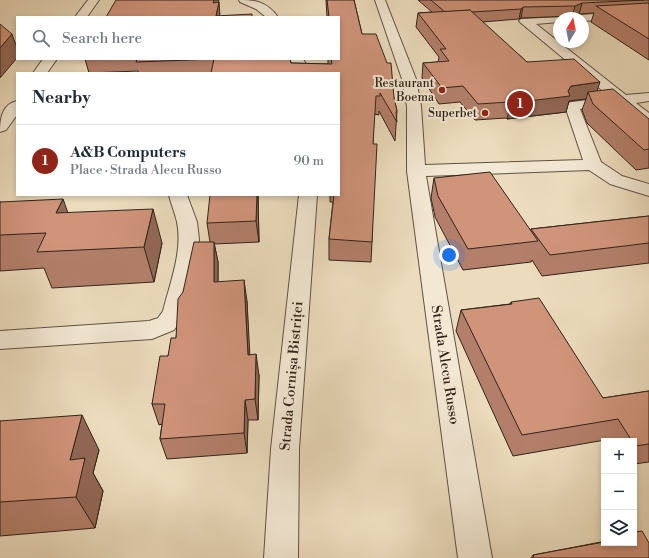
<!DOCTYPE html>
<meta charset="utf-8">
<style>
body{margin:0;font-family:"Libre Bodoni",serif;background:#f2f2f3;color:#1f2937}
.controls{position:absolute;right:12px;bottom:12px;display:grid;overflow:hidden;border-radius:0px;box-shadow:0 2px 6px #0003}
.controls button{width:36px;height:36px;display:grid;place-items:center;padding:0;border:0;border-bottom:1px solid #e0e1e3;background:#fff;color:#1f2937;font:20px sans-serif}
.compass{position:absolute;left:553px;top:12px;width:36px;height:36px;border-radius:50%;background:#fff;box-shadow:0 2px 6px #0003;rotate:10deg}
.you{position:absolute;left:449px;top:255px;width:14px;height:14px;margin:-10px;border:3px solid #fff;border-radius:50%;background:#1a73e8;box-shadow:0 0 0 6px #1a73e833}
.badge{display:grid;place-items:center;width:26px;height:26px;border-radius:50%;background:#8f2418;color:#fff;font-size:13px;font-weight:700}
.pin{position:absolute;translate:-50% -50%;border:2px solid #fff;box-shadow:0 1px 4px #0006}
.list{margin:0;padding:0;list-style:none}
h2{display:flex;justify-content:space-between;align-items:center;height:52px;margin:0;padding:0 16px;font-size:17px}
h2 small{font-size:13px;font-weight:400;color:#747a83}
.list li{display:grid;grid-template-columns:26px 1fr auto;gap:12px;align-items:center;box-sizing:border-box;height:72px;padding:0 16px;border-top:1px solid #e0e1e3}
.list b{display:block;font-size:15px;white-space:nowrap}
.list p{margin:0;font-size:13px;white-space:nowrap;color:#747a83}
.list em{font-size:13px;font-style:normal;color:#747a83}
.icon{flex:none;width:22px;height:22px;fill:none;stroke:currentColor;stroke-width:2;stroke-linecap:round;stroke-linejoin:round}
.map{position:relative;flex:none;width:649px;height:558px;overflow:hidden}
.search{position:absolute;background:#fff;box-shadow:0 2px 6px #0003;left:16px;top:16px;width:324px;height:44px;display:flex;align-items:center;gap:10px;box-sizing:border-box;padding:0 14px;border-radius:0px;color:#747a83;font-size:15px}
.panel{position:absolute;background:#fff;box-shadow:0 2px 6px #0003;left:16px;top:72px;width:324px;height:124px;border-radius:0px}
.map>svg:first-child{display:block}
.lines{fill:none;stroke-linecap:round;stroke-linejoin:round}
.minor-casing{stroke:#5e5243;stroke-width:2}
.minor{fill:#f3e8d4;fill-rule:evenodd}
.wall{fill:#b37f6a;stroke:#2f241a}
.shaded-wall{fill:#926856;stroke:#2f241a}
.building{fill:#d0947b;stroke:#2f241a}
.poi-dot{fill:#8f2418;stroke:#f3e8d4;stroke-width:1.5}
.labels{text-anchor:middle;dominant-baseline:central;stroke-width:4;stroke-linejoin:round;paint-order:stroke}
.far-poi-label{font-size:12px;fill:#2f241a;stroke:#f3e8d4;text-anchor:end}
.street-label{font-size:14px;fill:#2f241a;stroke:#f3e8d4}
</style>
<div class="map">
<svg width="649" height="558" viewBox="0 0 649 558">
<rect width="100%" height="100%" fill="#ecdcbd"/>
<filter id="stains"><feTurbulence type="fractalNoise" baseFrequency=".005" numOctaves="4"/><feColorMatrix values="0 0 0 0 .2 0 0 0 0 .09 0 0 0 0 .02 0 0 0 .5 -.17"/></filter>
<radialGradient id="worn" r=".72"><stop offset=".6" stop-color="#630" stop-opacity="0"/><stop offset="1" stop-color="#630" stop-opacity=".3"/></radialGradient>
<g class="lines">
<defs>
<g id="minor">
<polygon points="88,0 99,0 87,17 75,17"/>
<path d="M239 0C256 0 267 2 278 17H266L256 9 240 2Z"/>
<polygon points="375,0 385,0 416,79 421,106 425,165 583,160 565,106 567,103 572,102 610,97 521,23 519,21 521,19 563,17 564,18 559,18 559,22 536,24 626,95 649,93 649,101 636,103 649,113 649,126 643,124 619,104 580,109 601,162 622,176 649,184 649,196 610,184 589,170 426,176 492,558 458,558 407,171 407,106 402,79"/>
<polygon points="649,11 649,17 583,21 583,18 573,18 575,16 579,15"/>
<polygon points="43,59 57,59 47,73 33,73"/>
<polygon points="289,59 303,59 311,73 297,73"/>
<path d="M17 101V115L6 130 0 132C0 119 2 104 17 101Z"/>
<path d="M169 195H187L197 222 199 239 198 256 186 313 174 330 152 339 0 349V331L149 321 158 318 163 311C170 283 183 251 177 222 175 213 171 204 169 195Z"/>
<polygon points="299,195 317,195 299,449 298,558 264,558 271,449"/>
</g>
</defs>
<!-- minor casing -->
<use href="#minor" class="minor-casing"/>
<!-- minor -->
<use href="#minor" class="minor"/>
</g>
<!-- wall -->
<g class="wall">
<polygon points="326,0 354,0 362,34 394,98 397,111 395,141 379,111 379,115 374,114 373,144 372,242 371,262 329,260 329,239 333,202 330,202 330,195 339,195 339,73 138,73 138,71 89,73 85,59 290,59 291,63 328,64 328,59 339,59 339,17 327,17"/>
<polygon points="418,0 649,0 649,60 591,22 594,13 579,14 572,16 521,18 519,19 482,22 527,62 597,91 649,119 649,168 636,170 587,123 582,110 586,99 569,101 566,112 507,119 506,118 475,120 460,102 439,104 422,78 423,63 438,62 439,57 416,27 418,13 432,12"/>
<polygon points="434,178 531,230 531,229 649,216 649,263 542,276 532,260 531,262 463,270 435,217 431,198"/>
<polygon points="258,195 259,242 214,244 218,262 218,282 247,301 249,355 259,375 258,420 248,420 247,453 167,459 160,439 162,424 159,425 152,404 168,356 176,338 183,292 210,242 207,223"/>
<polygon points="0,202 68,213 162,243 154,282 52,288 44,268 0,271"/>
<polygon points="511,302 603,398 649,391 649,462 634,464 634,441 606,441 605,440 513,456 456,331 461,310 510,304"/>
<polygon points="0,421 99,450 93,473 103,491 95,528 0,536"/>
<polygon points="604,539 604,543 649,558 531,558 533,555 601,542"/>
</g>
<!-- shaded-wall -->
<g class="shaded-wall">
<polygon points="214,0 219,0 215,17 213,3"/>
<polygon points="219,2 220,17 216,16"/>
<polygon points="582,3 579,14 572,16 575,6"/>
<polygon points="523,7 521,18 519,19 521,9"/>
<polygon points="12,34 17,48 17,58 0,78 0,48"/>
<polygon points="600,82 595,97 588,92 586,99 569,101 566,112 507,119 511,103 568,91 571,86"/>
<polygon points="257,195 258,195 259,242 256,221"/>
<polygon points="63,199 75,233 56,213"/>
<polygon points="153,209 162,243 154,282 144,247"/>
<polygon points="214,242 218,262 218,303 214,282"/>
<polygon points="244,280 247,301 251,376 248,355"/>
<polygon points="256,354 259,375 258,420 255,399"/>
<polygon points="245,400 248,420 247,453 244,433"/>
<polygon points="82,415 99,450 93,473 103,491 95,528 76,497 70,460"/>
</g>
<!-- building -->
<g class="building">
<polygon points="116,0 214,0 213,3 219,2 216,16 252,14 252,17 106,17"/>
<polygon points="327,0 354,0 362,34 376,34 387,63 391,63 394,98 397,111 396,112 397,122 380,93 380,96 376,96 373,144 377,144 372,242 329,239 334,195 339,195 339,73 211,73 214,59 136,62 137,59 290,59 291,63 332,64 331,59 339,59 339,17 329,17"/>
<polygon points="431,0 644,0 582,3 575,6 523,7 521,9 472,12 470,10 445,12"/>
<polygon points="648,3 649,4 649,39 596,6"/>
<polygon points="470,10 527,62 574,59 600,82 571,86 568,91 570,96 511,103 510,102 478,104 463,86 442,88 423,63 449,61 440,49 446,49 418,13"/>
<polygon points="0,24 12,34 0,48"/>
<polygon points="613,89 649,119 649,149 644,150 593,104 588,92"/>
<polygon points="490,172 538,241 468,249 438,196 434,178"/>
<polygon points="210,195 257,195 256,221 207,223"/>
<polygon points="63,199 56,213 153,209 144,247 37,252 46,233 0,235 0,202"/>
<polygon points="649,216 649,243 550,255 531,229"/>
<polygon points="194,242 214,242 214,282 244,280 248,355 256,354 255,399 245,400 244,433 160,439 165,404 152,404 160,356 168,356 171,338 176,338 178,299 183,292"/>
<polygon points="539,298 603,398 649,391 649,444 635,446 634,445 634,441 632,441 618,419 522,435 461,310 512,304 511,302"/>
<polygon points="82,415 70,460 85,458 76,497 0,502 0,421"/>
<polygon points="642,531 649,543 649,558 534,558 533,555 604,542 604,543 634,543 634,532"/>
</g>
<!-- markers -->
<g class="poi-dot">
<circle cx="442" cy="90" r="4"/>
<circle cx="485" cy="113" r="4"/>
</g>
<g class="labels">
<!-- far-poi labels -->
<g class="far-poi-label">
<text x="434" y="83">Restaurant<tspan x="434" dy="14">Boema</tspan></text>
<text x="477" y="113">Superbet</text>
</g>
<!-- street labels -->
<g class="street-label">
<text transform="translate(445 365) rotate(81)">Strada Alecu Russo</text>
<text transform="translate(292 376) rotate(-85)">Strada Cornișa Bistriței</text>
</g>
</g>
<rect width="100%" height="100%" filter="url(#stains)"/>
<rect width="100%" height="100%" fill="url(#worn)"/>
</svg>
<div class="controls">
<button>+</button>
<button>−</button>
<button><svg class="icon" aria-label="layers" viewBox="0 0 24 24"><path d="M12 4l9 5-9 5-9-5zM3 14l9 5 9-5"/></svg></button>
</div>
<svg class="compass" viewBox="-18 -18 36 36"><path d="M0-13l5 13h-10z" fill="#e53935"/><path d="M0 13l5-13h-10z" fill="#747a83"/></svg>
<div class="you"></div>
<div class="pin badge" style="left:520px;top:104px">1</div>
<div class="search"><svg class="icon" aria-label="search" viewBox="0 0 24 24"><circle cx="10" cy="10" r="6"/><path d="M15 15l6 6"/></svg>Search here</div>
<section class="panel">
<h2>Nearby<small></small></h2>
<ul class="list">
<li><span class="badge">1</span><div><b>A&amp;B Computers</b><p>Place · Strada Alecu Russo</p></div><em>90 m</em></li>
</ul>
</section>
</div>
